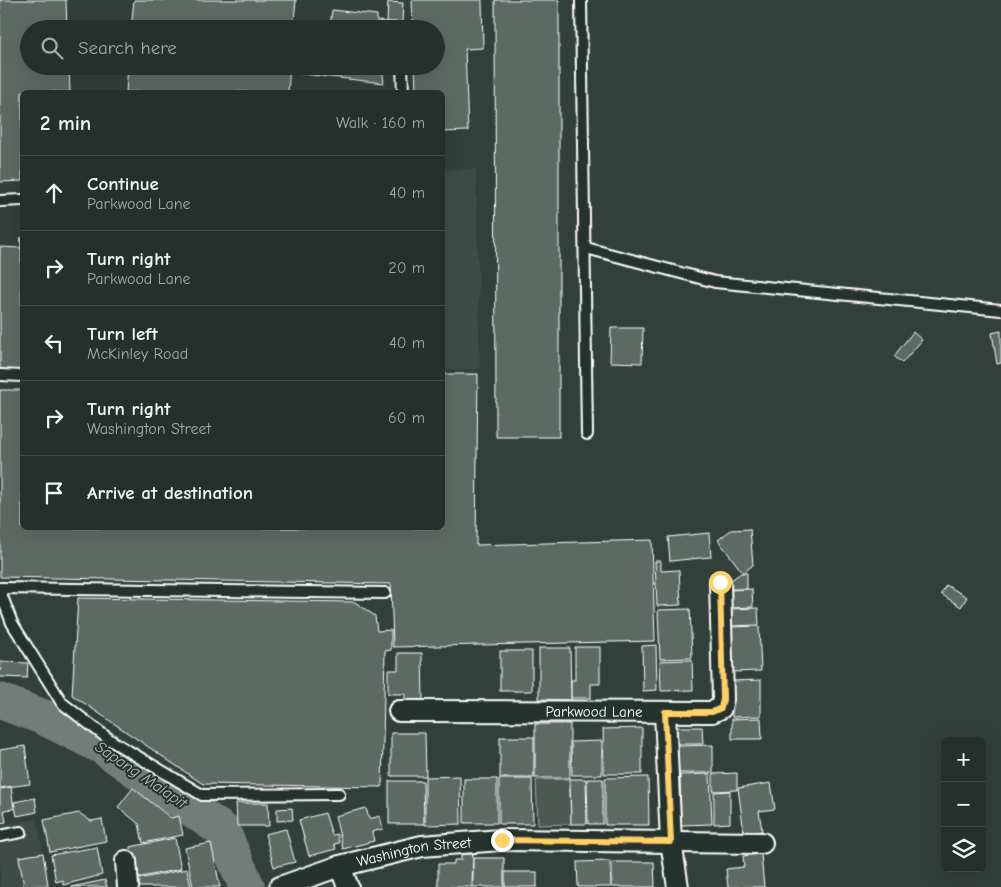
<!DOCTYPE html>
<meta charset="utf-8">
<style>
body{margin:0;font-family:"Comic Neue",sans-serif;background:#2e3734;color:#f1f3f6}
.controls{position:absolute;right:15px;bottom:15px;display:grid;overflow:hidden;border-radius:8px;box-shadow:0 5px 20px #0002}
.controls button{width:45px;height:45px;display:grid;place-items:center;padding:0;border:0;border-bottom:1px solid #424a48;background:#262f2c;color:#f1f3f6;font:25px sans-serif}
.stop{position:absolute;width:15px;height:15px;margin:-11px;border:4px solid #ffd166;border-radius:50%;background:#fff}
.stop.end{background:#ffd166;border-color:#fff;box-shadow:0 1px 5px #0008}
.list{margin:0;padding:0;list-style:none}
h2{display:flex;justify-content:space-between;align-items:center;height:65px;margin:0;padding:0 20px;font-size:21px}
h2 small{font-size:16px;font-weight:400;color:#a4a9a9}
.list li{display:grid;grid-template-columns:32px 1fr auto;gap:15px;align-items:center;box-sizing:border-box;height:75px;padding:0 20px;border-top:1px solid #424a48}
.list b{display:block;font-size:19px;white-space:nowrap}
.list p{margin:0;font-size:16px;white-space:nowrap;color:#a4a9a9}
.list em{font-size:16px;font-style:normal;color:#a4a9a9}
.icon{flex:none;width:28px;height:28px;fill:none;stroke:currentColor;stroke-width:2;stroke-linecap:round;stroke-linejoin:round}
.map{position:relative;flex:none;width:1001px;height:887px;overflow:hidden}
.search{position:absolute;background:#262f2c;box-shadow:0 5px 20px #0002;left:20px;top:20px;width:425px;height:55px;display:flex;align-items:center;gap:12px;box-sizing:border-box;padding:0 18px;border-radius:28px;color:#a4a9a9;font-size:19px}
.panel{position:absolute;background:#262f2c;box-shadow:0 5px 20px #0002;left:20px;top:90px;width:425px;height:440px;border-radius:8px}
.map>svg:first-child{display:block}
.built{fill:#404c47}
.green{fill:#4d5853;stroke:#a6aca9}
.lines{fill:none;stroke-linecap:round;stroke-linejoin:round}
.river{stroke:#737b78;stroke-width:36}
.building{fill:#5f6964;stroke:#fff}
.service-casing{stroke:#fff;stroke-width:14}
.minor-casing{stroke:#fff;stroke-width:24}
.service{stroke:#26332d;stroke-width:10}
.minor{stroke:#26332d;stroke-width:20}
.route{stroke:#ffd166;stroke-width:6}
.labels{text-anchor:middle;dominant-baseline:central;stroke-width:4;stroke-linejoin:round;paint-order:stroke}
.street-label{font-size:15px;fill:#fff;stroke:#26332d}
.water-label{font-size:16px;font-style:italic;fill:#b9bdbc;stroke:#26332d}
</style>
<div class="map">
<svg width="1001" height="887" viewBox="0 0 1001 887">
<rect width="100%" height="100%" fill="#333f3a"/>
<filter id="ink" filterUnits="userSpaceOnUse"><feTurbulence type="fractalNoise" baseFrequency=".02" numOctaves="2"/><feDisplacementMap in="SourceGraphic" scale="10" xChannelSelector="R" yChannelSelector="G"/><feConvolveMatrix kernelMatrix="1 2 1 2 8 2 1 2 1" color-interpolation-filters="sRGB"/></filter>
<g filter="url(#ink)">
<!-- built -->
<g class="built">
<polygon points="476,169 480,369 443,370 443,170"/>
<polygon points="37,819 49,885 0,887 0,825"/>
</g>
<!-- green -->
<polygon class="green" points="569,779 571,824 538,825 536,780"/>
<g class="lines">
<!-- river -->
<polyline class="river" points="0,701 43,717 103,747 222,830 247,887"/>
</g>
<!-- building -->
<g class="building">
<polygon points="0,0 66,0 67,29 29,29 29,66 69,66 70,92 22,92 22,181 0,182"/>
<polygon points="134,0 296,0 293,29 131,29"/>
<polygon points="412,0 482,0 483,48 465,49 468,131 442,132 442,92 416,92 415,66 436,66 436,29 413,29"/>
<polygon points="495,0 559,0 559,437 496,437"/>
<polygon points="388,2 403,3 402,22 387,22"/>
<polygon points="332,10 377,15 377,29 330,28"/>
<polygon points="379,21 395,23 394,29 378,29"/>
<polygon points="298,26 320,28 320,29 298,29"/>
<polygon points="128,66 290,66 288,92 126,92"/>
<polygon points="294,66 382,66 384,83 293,73"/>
<polygon points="21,237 22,371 0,370 0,247 21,248"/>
<polygon points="611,328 643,328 642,363 610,362"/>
<polygon points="1001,331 1001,363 997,364 992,333"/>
<polygon points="913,332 922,340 902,363 894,356"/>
<polygon points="442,374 478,374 476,545 652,540 655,641 393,647 391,584 0,577 0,390 22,390 22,528 442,528"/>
<polygon points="750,529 753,565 743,573 718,540 731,530"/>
<polygon points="709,533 711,557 670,561 668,537"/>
<polygon points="655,561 661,561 661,571 679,570 681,605 657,606"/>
<polygon points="741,573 747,573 747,589 728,589 727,583"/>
<polygon points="946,585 967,597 961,607 941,594"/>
<polygon points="752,589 753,607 728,608 727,590"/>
<polygon points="78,598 355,602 375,616 377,631 391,630 391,650 385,651 382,787 203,784 72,695"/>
<polygon points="758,608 759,625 728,626 728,609"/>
<polygon points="690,609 692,658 660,659 658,610"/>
<polygon points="759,626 761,671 730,672 729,627"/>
<polygon points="656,645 657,690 643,691 642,646"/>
<polygon points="575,647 600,647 600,684 591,684 591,698 571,698 571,680 575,680"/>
<polygon points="539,648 570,648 571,700 539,699"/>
<rect x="500" y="651" width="32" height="40"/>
<polygon points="398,653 422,653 423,702 405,702 405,694 388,694 388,670 398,670"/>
<polygon points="692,660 693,690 661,691 660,661"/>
<polygon points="1,662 28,663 27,678 0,677"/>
<polygon points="761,680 761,716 732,717 731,681"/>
<polygon points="761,718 762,739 732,739 732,719"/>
<rect x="535" y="724" width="35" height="54"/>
<polygon points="677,727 702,727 703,744 678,744"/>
<polygon points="642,728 642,774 604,774 603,729"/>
<polygon points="391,733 425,733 426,776 391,776"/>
<rect x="500" y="737" width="34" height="41"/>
<polygon points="602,741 602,775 572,775 571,742"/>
<polygon points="713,745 713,773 678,773 678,746"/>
<polygon points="25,746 30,784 0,788 0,750"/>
<polygon points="737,773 737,790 713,791 713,774"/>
<polygon points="710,774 712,824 681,825 680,775"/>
<polygon points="460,776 461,824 425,825 425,777"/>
<polygon points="648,777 649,825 605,825 605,778"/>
<rect x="464" y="779" width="33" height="44"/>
<polygon points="499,779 532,779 533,824 499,824"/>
<polygon points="570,779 586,779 587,824 571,824"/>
<polygon points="587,779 603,779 603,824 588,824"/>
<polygon points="389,781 423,781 424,824 389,824"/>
<polygon points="771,783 775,809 759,811 762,831 744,833 738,788"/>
<polygon points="11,787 14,809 4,810 6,822 0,823 0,789"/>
<polygon points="133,788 171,818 179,816 183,835 143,843 139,824 118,807"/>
<polygon points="730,791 730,823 714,824 714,792"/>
<polygon points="35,798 37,812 17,816 14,802"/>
<polygon points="236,803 268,803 269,826 237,826"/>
<polygon points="292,808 293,820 277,821 277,809"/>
<polygon points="366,808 369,819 380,816 383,829 372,832 374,841 343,849 335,816"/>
<polygon points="79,813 91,821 102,819 106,841 50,852 44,820"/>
<polygon points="325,813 332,835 337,834 339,843 334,844 336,849 309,856 299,820"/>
<polygon points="286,829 295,862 274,867 265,834"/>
<polygon points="175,838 181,869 136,878 130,847"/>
<polygon points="211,843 220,887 193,887 185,848"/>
<polygon points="97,847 102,875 63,885 63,880 56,882 51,855"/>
<polygon points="43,853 48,885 24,887 19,857"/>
<polygon points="461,854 473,854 472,887 438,887 438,864 454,864 454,860 461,860"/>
<polygon points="761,854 764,887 728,887 726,869 744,867 743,856"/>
<rect x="473" y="858" width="31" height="29"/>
<polygon points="610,861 611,887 578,887 577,862"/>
<polygon points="612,862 654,862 655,887 612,887"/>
<polygon points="187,869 191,887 139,887 138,879"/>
<rect x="505" y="872" width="32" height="15"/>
<polygon points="105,880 107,887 71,887"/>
</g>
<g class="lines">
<defs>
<g id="service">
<polyline points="581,0 587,434"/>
<polyline points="402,66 403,92"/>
<polyline points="0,201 22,200"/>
<polyline points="586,248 715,282 1001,310"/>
<polyline points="0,375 22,376"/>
<polyline points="0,588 385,593"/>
<polyline points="0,591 12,623 62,703 110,740 202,795 339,794"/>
<polyline points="0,836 21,832"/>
</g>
<g id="minor">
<path id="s1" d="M399 711 712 712 721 708 723 699 720 582"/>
<polyline points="665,713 671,842 678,887"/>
<polyline points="126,861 128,887"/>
<polyline points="340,866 348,887"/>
<path id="s2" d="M280 887 340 866 422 846 501 840 762 843"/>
</g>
</defs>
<!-- service casing -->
<use href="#service" class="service-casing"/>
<!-- minor casing -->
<use href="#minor" class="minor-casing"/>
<!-- service -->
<use href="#service" class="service"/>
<!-- minor -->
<use href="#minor" class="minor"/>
</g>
</g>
<g class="lines" filter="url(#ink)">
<!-- route -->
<polyline class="route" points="502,840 671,842 665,712 712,712 721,708 723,699 720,582"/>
</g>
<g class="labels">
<!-- street labels -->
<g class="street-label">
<text stroke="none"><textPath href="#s1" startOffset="195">Parkwood Lane</textPath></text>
<text stroke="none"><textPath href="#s2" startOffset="139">Washington Street</textPath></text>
</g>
<!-- water labels -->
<g class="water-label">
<text transform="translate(141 775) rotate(34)">Sapang Malapit</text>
</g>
</g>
</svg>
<div class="controls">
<button>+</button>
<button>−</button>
<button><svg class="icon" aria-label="layers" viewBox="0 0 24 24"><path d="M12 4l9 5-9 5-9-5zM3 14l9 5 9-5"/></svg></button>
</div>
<div class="stop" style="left:720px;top:582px"></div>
<div class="stop end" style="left:502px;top:840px"></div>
<div class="search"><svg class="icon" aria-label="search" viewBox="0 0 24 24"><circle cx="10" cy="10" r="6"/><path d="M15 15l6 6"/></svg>Search here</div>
<section class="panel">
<h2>2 min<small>Walk · 160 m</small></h2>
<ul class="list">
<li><svg class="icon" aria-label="ahead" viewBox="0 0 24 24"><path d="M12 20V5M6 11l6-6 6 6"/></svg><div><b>Continue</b><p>Parkwood Lane</p></div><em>40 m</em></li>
<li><svg class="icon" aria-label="right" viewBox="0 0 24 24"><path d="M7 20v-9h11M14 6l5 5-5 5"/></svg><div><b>Turn right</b><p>Parkwood Lane</p></div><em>20 m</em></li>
<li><svg class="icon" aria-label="left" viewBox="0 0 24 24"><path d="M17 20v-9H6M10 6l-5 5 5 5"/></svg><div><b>Turn left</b><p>McKinley Road</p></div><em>40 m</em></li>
<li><svg class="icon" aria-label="right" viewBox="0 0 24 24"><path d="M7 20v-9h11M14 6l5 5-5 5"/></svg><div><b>Turn right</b><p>Washington Street</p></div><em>60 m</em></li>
<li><svg class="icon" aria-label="arrive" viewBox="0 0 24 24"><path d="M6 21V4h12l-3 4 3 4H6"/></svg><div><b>Arrive at destination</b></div></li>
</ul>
</section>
</div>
